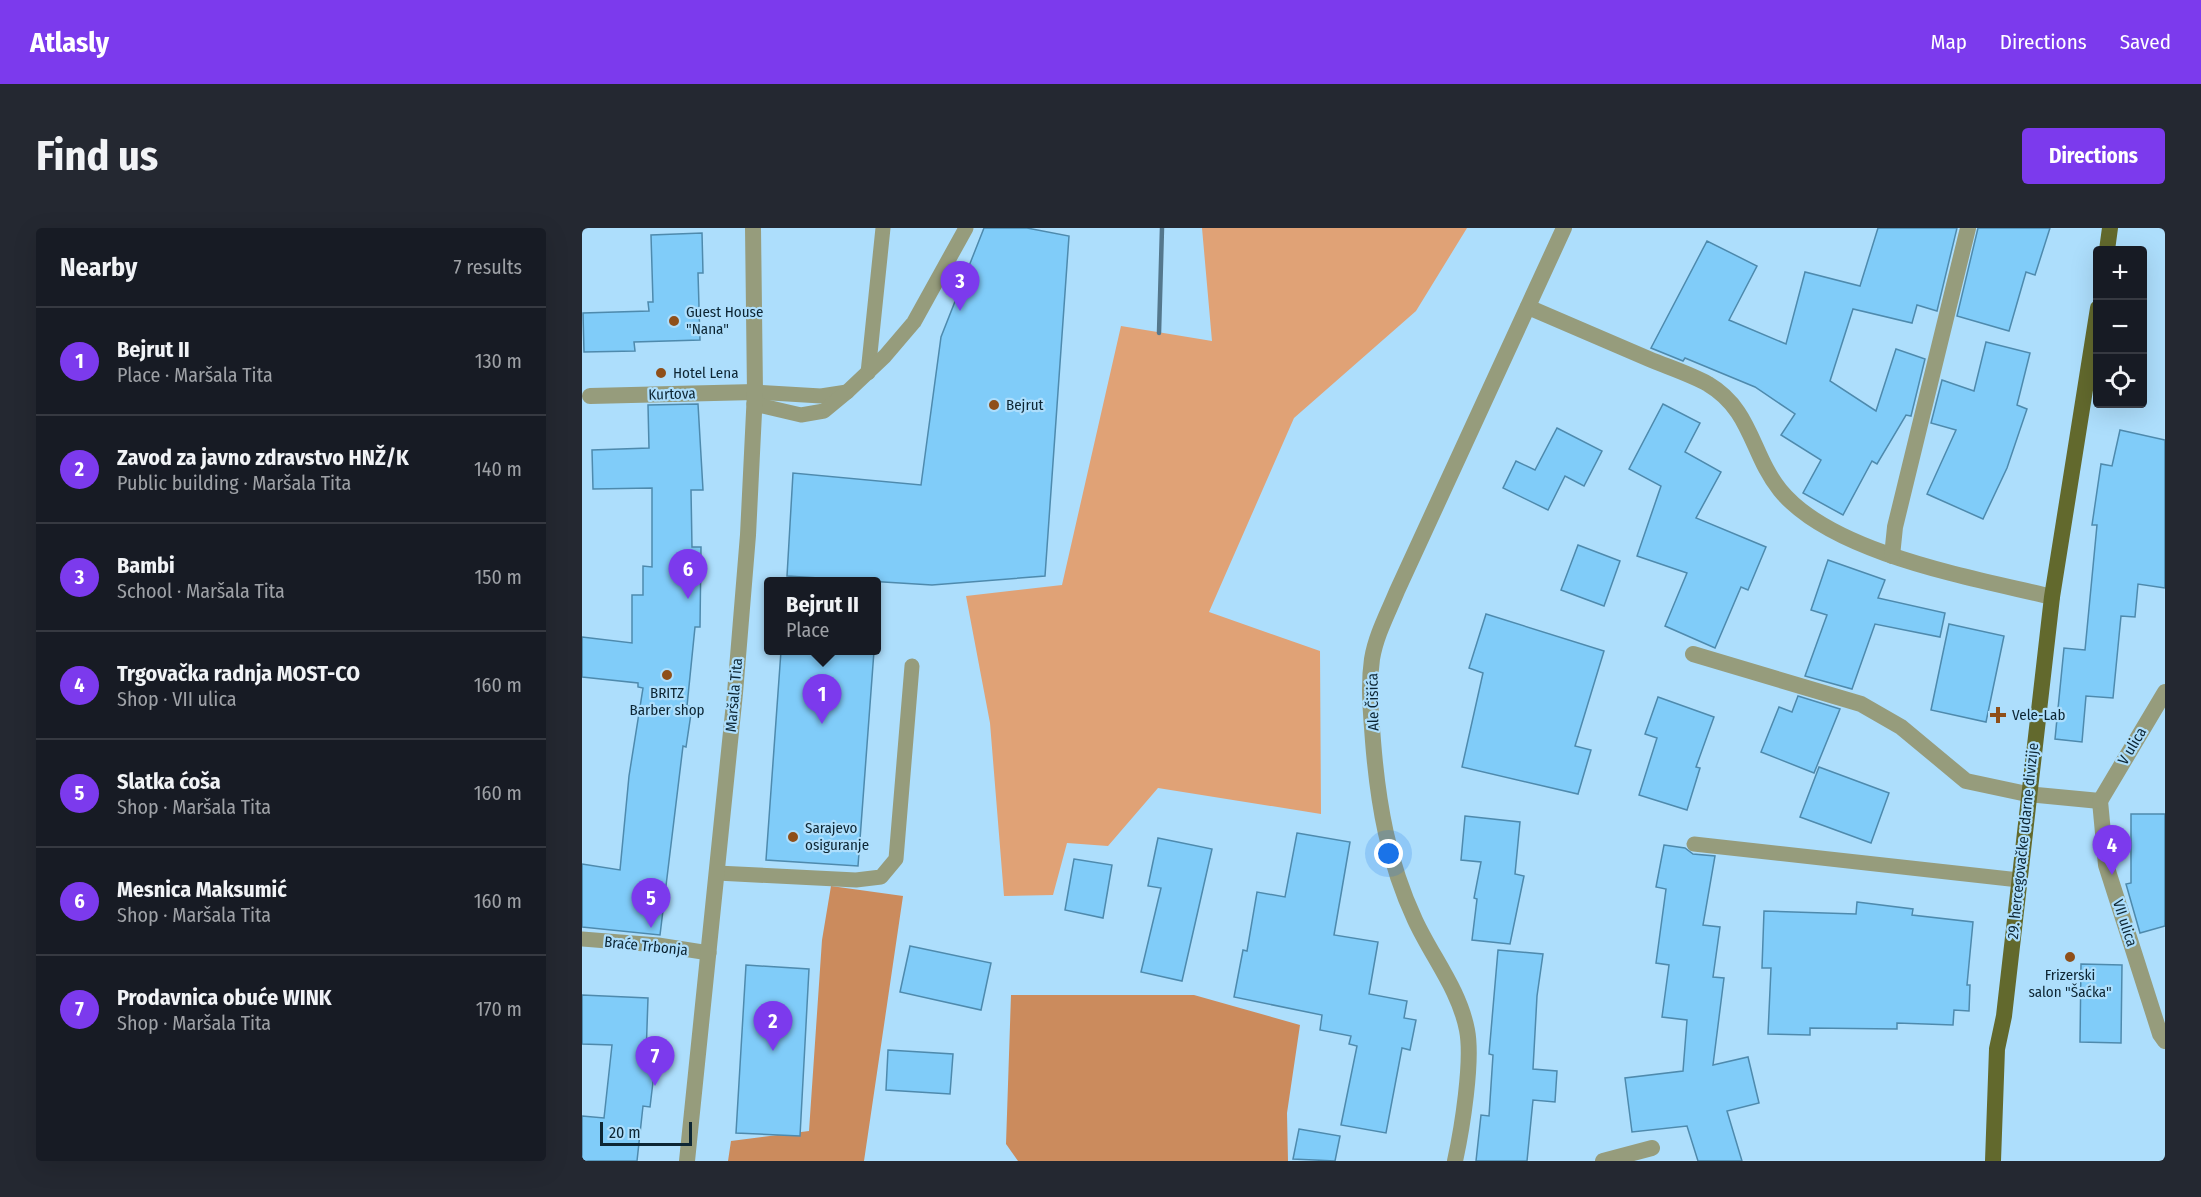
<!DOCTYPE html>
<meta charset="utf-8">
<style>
body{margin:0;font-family:"Fira Sans Condensed",sans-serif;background:#242831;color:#f1f3f6}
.controls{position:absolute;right:18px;top:18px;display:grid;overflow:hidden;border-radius:6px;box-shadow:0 6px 24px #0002}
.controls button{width:54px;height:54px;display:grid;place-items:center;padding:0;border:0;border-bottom:2px solid #363941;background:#171b24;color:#f1f3f6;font:30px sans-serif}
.scale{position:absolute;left:18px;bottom:15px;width:92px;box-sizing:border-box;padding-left:6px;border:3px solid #0d2634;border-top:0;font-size:16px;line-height:21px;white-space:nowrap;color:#0d2634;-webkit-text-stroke:4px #addefc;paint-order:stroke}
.you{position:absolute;left:807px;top:626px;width:21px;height:21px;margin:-15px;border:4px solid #fff;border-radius:50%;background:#1a73e8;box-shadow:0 0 0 9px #1a73e833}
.badge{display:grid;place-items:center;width:39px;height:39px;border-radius:50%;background:#7c3aed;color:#fff;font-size:20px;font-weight:700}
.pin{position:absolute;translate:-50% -50px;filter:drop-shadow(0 2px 3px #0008)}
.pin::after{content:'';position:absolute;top:32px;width:21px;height:18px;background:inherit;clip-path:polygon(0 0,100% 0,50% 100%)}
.popup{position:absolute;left:182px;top:349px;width:117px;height:78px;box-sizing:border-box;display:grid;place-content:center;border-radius:6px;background:#171b24;filter:drop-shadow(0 2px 4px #0005);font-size:20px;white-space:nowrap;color:#9ea1a6}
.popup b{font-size:22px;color:#f1f3f6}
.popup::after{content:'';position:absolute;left:50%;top:100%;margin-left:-12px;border:12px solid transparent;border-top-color:#171b24}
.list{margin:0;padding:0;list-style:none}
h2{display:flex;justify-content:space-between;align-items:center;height:78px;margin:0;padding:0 24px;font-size:26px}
h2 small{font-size:20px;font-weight:400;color:#9ea1a6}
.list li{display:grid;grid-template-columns:39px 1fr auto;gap:18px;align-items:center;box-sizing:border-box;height:108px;padding:0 24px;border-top:2px solid #363941}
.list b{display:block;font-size:22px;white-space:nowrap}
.list p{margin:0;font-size:20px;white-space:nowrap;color:#9ea1a6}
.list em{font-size:20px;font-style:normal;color:#9ea1a6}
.icon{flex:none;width:33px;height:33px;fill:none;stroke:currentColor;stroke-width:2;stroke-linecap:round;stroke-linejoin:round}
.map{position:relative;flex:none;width:1583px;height:933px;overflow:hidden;border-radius:6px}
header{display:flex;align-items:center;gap:36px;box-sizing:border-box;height:84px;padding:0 30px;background:#7c3aed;color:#fff}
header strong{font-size:28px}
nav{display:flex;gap:33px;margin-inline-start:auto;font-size:21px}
.intro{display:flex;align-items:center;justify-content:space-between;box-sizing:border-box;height:144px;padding:0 36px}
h1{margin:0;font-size:42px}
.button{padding:15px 27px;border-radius:6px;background:#7c3aed;color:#fff;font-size:21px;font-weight:700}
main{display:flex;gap:36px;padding:0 36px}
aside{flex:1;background:#171b24;border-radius:6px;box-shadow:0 6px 24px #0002}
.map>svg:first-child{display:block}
.green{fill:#e0a276}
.forest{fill:#cb8b5d}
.building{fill:#80ccf9;stroke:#4e8aad;stroke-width:1.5}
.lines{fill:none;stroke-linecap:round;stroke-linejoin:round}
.service{stroke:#969c7c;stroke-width:15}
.minor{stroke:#969c7c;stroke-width:16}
.tertiary{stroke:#969c7c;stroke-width:16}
.primary{stroke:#62692d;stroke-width:16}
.rail{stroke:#54778c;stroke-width:4.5}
.poi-dot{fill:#8f4f19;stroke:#addefc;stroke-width:2}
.labels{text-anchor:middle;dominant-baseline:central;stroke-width:4.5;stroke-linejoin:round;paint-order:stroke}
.poi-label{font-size:15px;fill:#0d2634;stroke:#addefc;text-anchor:start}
.street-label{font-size:15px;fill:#0d2634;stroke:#addefc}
</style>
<header>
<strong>Atlasly</strong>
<nav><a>Map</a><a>Directions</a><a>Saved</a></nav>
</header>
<div class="intro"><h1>Find us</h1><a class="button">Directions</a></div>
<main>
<aside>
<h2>Nearby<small>7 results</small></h2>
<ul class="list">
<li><span class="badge">1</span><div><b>Bejrut II</b><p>Place · Maršala Tita</p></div><em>130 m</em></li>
<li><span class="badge">2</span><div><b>Zavod za javno zdravstvo HNŽ/K</b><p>Public building · Maršala Tita</p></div><em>140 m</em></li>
<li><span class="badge">3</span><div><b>Bambi</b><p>School · Maršala Tita</p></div><em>150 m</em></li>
<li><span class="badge">4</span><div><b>Trgovačka radnja MOST-CO</b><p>Shop · VII ulica</p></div><em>160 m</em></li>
<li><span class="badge">5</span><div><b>Slatka ćoša</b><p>Shop · Maršala Tita</p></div><em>160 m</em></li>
<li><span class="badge">6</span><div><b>Mesnica Maksumić</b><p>Shop · Maršala Tita</p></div><em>160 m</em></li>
<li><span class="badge">7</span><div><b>Prodavnica obuće WINK</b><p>Shop · Maršala Tita</p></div><em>170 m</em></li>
</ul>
</aside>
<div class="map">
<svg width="1583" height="933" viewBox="0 0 1583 933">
<rect width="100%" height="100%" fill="#addefc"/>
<!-- green -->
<polygon class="green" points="620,0 885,0 834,83 712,190 627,384 738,423 739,586 576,560 526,618 485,615 471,667 422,668 408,495 384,368 480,357 539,98 630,113"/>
<!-- forest -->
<g class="forest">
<polygon points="249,658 321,668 282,933 146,933 149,913 227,903 240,712"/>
<polygon points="429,767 612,767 718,797 705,885 706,933 436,933 424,916"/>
</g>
<!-- building -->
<g class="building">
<polygon points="402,0 445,0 487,8 463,348 350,357 205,348 211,245 339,257 359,109"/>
<polygon points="1296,0 1375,0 1355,83 1335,77 1330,95 1271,81 1248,153 1294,183 1314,121 1343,131 1329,188 1324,187 1295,236 1290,233 1261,287 1221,265 1239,232 1199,207 1213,186 1173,159 1103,130 1101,133 1069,120 1125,13 1175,38 1147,92 1204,116 1223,44 1278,58"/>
<polygon points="1396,0 1468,0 1453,47 1444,44 1427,103 1375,88"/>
<polygon points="120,5 121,45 116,45 118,112 52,114 53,123 2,124 1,85 67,83 66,74 71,74 69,7"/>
<polygon points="1404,114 1448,125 1435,177 1445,181 1425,240 1401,291 1345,266 1374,202 1349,195 1360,152 1392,163"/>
<polygon points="116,176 121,262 109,262 110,319 119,319 118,399 113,399 105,478 110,479 104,519 101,518 78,707 0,699 0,636 38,642 47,548 61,460 56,459 56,455 0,449 0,409 50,415 50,367 61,367 61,338 70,339 70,260 11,261 10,222 67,220 66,177"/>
<polygon points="1081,176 1118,195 1103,224 1139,244 1114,290 1184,319 1166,362 1159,359 1133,420 1083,398 1105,345 1055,328 1079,258 1047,241"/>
<polygon points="975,200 1020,223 1002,258 983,248 966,282 921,260 934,233 953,242"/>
<polygon points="1538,202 1583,212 1583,360 1556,356 1553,389 1539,388 1531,470 1504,468 1500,514 1473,511 1482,420 1503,422 1515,297 1510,297 1519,236 1530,238"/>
<polygon points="996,317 1038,333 1022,378 979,362"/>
<polygon points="1246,332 1303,352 1296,370 1363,385 1358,409 1293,396 1270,461 1223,448 1245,387 1229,382"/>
<polygon points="904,386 1022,423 993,518 1009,522 996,566 880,539 901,445 887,440"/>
<polygon points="1367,396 1422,408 1404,494 1349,482"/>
<polygon points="199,423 292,423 276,638 184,632"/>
<polygon points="1216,468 1258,481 1232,545 1179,524 1197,479 1210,484"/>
<polygon points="1076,469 1132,489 1114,539 1118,540 1105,582 1057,567 1075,510 1063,506"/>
<polygon points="1237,539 1307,565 1289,615 1218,589"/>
<polygon points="1549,586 1583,586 1583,698 1558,705 1544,656 1549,655"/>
<polygon points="883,588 938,594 933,646 942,648 928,716 890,712 895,671 892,670 899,634 879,632"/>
<polygon points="715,605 768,614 752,707 796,714 787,766 825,773 822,790 834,792 828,822 820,820 804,905 759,897 775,818 767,816 769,808 738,802 740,787 652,769 661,722 665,723 675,664 703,669"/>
<polygon points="576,610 630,621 600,753 559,744 579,660 566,658"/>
<polygon points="1082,617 1103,620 1111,626 1133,628 1121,697 1138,699 1131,749 1142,750 1131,837 1166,829 1177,875 1145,883 1160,933 1116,933 1105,898 1050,904 1043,850 1101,843 1105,792 1080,789 1087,737 1074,735 1084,661 1074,659"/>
<polygon points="492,631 530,637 521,690 483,682"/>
<polygon points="1275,674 1331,681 1330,687 1391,694 1385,757 1388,757 1387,783 1372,782 1371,797 1315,795 1315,801 1228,800 1228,807 1186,806 1189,740 1180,740 1182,683 1274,686"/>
<polygon points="328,718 409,735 399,782 318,764"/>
<polygon points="916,722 961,726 955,768 951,841 975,843 973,874 951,872 945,933 894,933 899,887 907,888 911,827 907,826"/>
<polygon points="1499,736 1540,737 1539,815 1498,814"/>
<polygon points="164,737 227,741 218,908 154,905"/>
<polygon points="0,767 66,770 64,828 74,829 68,879 61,878 55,933 0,933 0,888 22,890 30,817 0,816"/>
<polygon points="306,822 371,826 368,866 304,862"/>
<polygon points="717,901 758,908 753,933 711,931"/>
</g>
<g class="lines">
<!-- service -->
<g class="service">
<polyline points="286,145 301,0"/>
<polyline points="173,164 239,168 265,164"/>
<polyline points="172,176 219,187 242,183 265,164 303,128 332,94 384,0"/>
<polyline points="1112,616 1437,652"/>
<polyline points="135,645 274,652 299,649 314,631 330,438"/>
<polyline points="0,711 76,717 127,725"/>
</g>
<!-- minor -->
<g class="minor">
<path d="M946 79C986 96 1027 114 1067 131 1086 139 1108 146 1126 156 1170 182 1169 226 1198 262 1250 326 1392 350 1470 369"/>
<polyline points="8,168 173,164"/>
<polyline points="1310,328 1313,299 1386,0"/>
<polyline points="1111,426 1279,476 1319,499 1384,553 1445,566 1518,573"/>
<polyline points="1518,573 1524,637 1578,806 1583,813"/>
<polyline points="1518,573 1583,464"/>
<path d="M873 933C880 901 891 833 885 802 877 761 850 729 833 692 806 634 796 576 791 513 789 485 786 459 790 431 794 407 806 385 815 363L982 0"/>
<polyline points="1021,933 1070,920"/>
</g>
<!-- tertiary -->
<polyline class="tertiary" points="105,933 153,465 166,307 173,164 171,0"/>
<!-- primary -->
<g class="primary">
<polyline points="1525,22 1528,0"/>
<polyline points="1411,933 1415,821 1422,788 1470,369 1516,80"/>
</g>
<!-- rail -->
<polyline class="rail" points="577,105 580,0"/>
</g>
<!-- markers -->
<g class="poi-dot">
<circle cx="92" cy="93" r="6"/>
<circle cx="79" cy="145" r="6"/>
<circle cx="412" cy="177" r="6"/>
<circle cx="85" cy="447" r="6"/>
<path d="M1413 478h6v6h6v6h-6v6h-6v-6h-6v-6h6z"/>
<circle cx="211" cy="609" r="6"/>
<circle cx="1488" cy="729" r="6"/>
</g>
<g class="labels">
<!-- poi labels -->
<g class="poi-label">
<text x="104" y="84">Guest House<tspan x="104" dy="17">"Nana"</tspan></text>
<text x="91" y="145">Hotel Lena</text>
<text x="424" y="177">Bejrut</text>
<text x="85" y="465" text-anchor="middle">BRITZ<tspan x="85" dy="17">Barber shop</tspan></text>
<text x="1430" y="487">Vele-Lab</text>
<text x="223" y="600">Sarajevo<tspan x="223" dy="17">osiguranje</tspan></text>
<text x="1488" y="747" text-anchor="middle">Frizerski<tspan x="1488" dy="17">salon "Šaćka"</tspan></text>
</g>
<!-- street labels -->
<g class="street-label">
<text transform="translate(90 166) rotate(-2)">Kurtova</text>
<text transform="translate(152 467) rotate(-85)">Maršala Tita</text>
<text transform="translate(791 474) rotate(-91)">Ale Čišića</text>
<text transform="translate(1550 518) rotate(-59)">V ulica</text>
<text transform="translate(1441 613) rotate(-84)">29. hercegovačke udarne divizije</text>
<text transform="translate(1543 695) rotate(72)">VII ulica</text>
<text transform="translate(64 718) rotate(6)">Braće Trbonja</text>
</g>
</g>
</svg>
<div class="controls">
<button>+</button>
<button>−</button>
<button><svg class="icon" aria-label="locate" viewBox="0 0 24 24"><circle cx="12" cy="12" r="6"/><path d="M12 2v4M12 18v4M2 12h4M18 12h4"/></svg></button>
</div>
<div class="scale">20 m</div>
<div class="you"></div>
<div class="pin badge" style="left:240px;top:496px">1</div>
<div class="popup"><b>Bejrut II</b>Place</div>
<div class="pin badge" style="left:191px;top:823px">2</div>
<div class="pin badge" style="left:378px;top:83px">3</div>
<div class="pin badge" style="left:1530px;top:647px">4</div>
<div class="pin badge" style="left:69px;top:700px">5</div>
<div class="pin badge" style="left:106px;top:371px">6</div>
<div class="pin badge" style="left:73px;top:858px">7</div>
</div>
</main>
